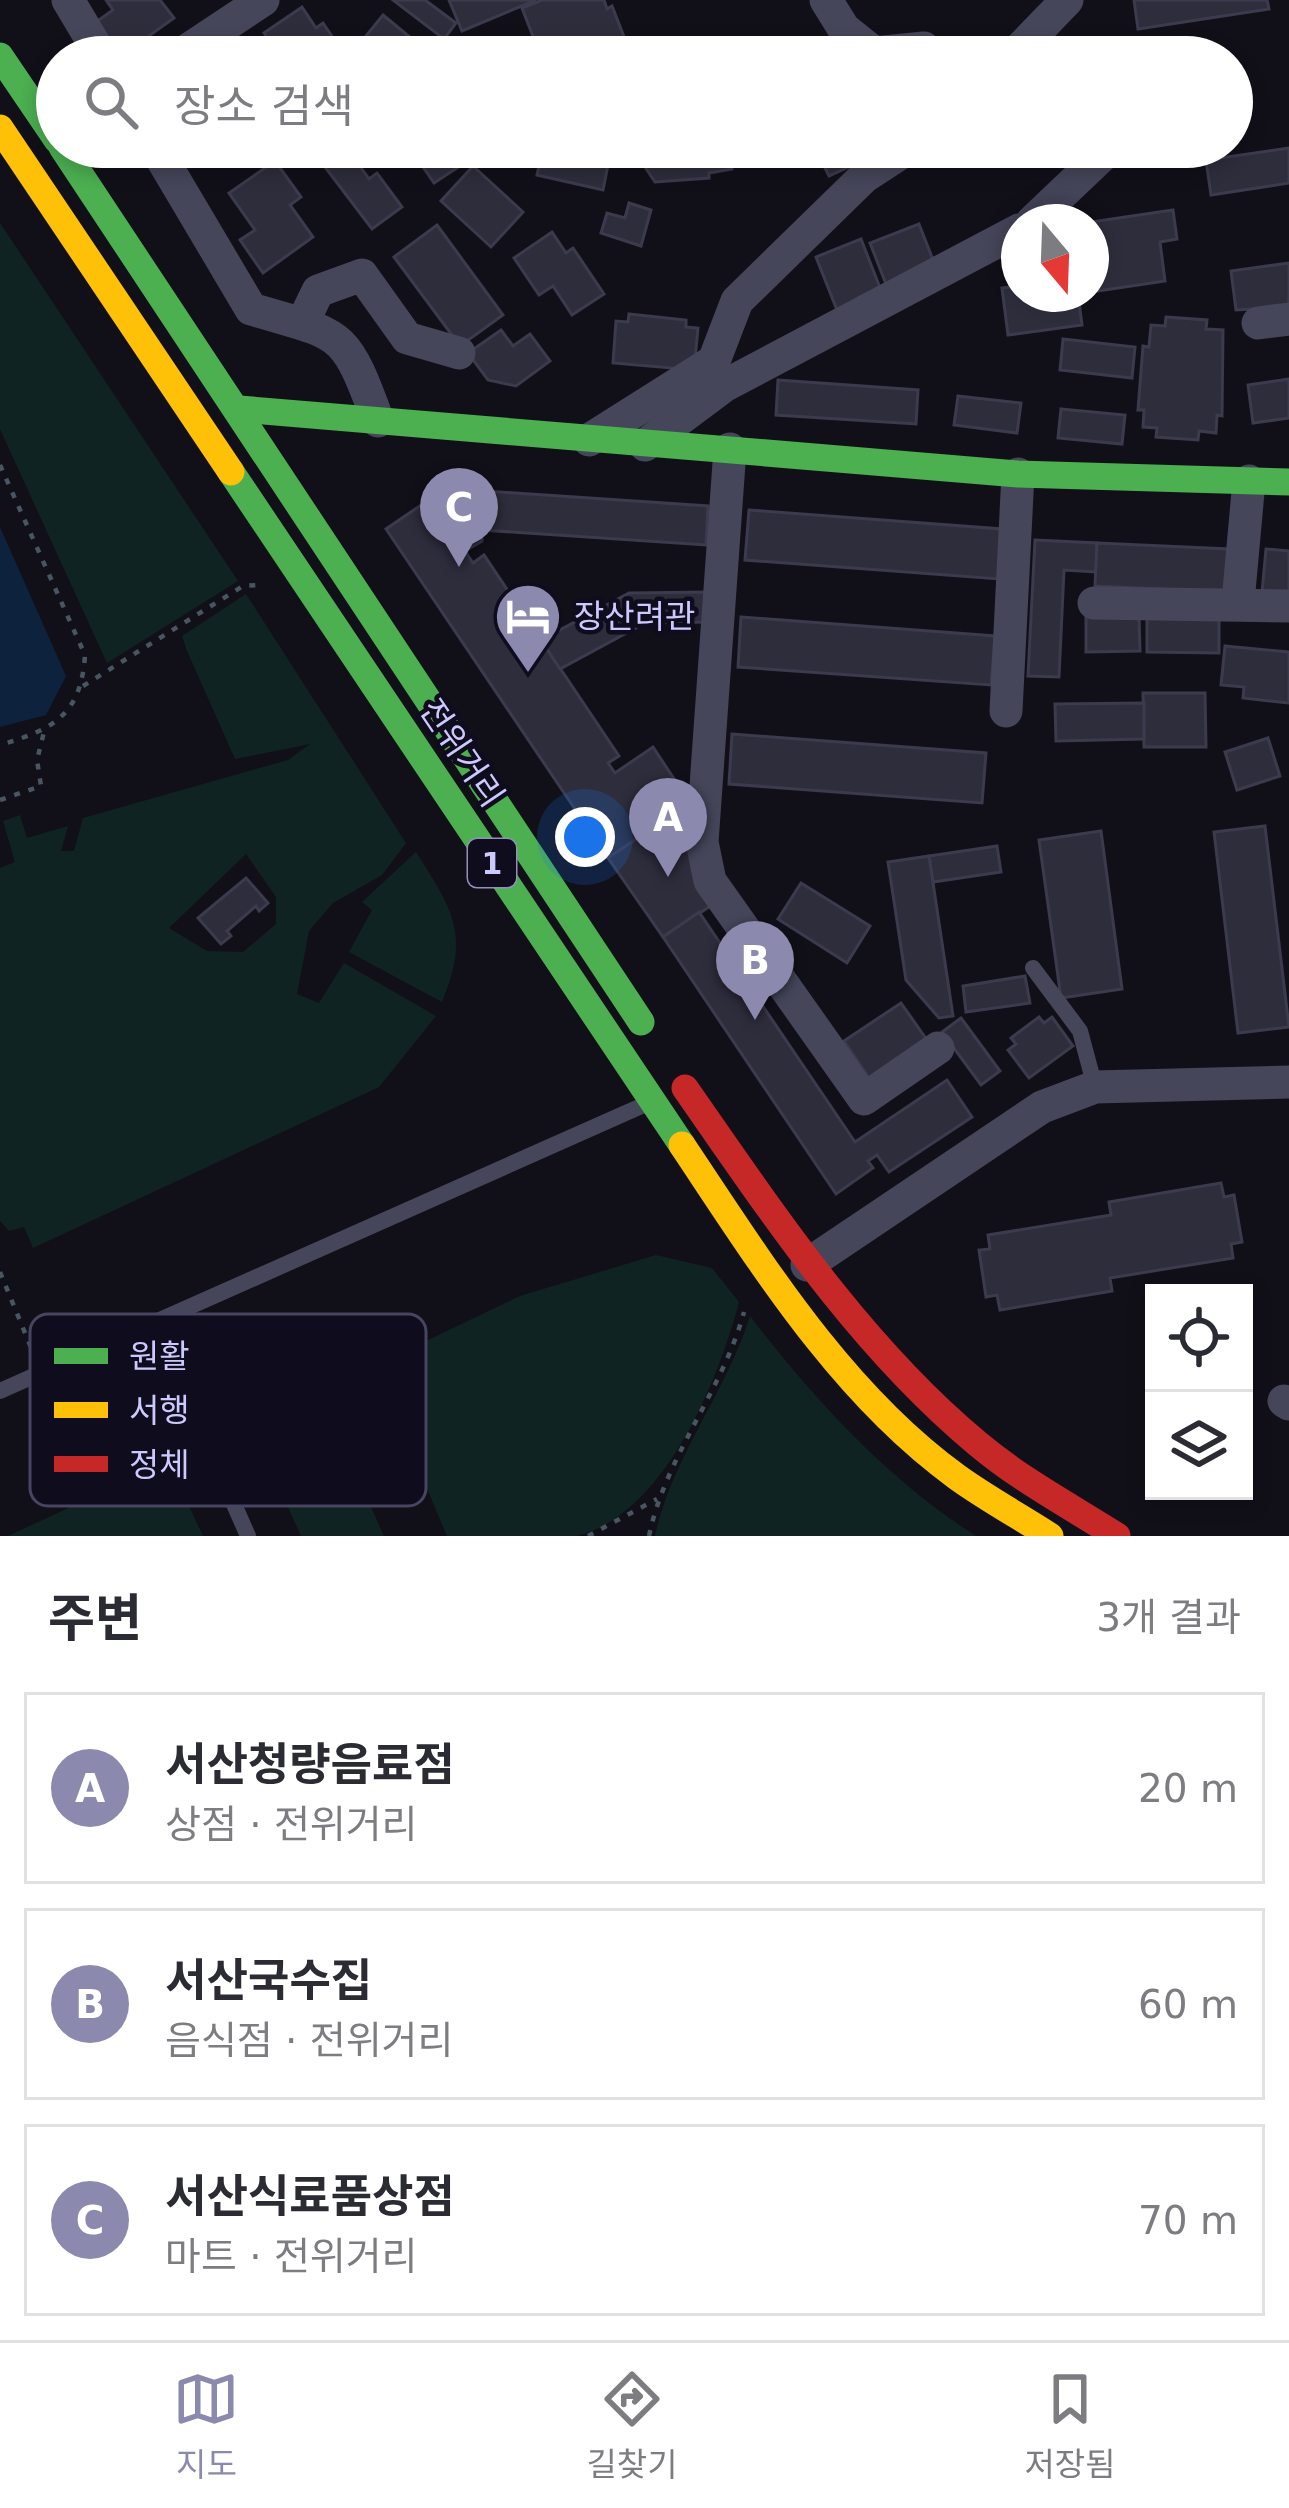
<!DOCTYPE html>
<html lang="ko">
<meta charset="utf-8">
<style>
body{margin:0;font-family:"DejaVu Sans","Noto Sans KR",sans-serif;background:#f7f7f7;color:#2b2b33}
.controls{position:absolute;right:36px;bottom:36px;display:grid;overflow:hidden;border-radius:0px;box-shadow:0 6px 18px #0003}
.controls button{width:108px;height:108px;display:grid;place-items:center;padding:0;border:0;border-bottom:3px solid #e1e1e2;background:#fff;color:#2b2b33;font:60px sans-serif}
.compass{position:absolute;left:1001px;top:204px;width:108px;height:108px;border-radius:50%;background:#fff;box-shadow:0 6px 18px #0003;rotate:161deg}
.you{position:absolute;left:585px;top:837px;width:42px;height:42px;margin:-30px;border:9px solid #fff;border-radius:50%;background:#1a73e8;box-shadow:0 0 0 18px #1a73e833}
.badge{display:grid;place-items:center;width:78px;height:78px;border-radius:50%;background:#8b89ad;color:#fff;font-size:39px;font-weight:700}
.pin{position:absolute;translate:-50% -99px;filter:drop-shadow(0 3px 6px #0008)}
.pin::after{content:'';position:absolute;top:63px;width:42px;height:36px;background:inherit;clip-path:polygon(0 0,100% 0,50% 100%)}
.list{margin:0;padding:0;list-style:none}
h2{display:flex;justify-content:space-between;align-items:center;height:156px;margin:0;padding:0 48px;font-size:51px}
h2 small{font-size:39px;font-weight:400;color:#7c7c81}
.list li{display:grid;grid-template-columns:78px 1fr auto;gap:36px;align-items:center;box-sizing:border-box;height:192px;margin:0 24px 24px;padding:0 24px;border:3px solid #e1e1e2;border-radius:0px}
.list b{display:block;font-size:45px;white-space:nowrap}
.list p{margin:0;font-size:39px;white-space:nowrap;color:#7c7c81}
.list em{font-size:39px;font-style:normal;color:#7c7c81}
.icon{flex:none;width:66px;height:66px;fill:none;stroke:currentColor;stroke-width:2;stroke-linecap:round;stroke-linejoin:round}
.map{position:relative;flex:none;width:1289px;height:1536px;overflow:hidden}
.search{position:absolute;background:#fff;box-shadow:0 6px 18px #0003;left:36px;right:36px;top:36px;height:132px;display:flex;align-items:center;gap:30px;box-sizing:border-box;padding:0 42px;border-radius:66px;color:#7c7c81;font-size:45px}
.sheet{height:804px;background:#fff}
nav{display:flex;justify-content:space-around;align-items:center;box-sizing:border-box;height:168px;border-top:3px solid #e1e1e2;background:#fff;font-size:33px;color:#7c7c81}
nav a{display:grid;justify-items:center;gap:6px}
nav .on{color:#8b89ad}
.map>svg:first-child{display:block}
.green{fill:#102323;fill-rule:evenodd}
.water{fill:#0d223c}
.building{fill:#2e2d3c;stroke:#3c3a4d;stroke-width:3}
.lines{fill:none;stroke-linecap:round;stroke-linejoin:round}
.path{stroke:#475660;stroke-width:4.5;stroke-dasharray:6 9;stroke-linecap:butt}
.lane{stroke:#45465a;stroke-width:16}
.street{stroke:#45465a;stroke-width:33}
.fast{stroke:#4caf50;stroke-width:27}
.slow{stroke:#ffc107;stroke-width:27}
.jam{stroke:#c62828;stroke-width:27}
.labels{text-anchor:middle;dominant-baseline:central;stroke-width:9;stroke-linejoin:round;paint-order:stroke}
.shield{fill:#0e0c1d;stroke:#9391ba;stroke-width:3}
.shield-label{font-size:30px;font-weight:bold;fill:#cccafd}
.poi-label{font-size:33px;fill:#cccafd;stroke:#0e0c1d;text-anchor:start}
.street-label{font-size:33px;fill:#cccafd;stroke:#0e0c1d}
.key{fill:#0e0c1d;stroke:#474560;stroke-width:3}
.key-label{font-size:33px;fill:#cccafd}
</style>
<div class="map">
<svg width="1289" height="1536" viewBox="0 0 1289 1536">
<rect width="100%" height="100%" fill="#111019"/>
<!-- green -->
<g class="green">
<polygon points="0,223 238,581 107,663 0,429"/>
<path d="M246 594 406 843 382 875 333 903 309 931 297 994 319 1003 344 963 436 1016 379 1087 33 1248 24 1227 9 1231 0 1221V868L15 862 3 821 20 815 27 838 68 826 61 851H74L83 818 288 760 310 744 235 759 187 651 182 636ZM246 854 276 897V924L243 952 207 951 169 928Z"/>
<path d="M416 852C452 909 471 934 442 1002L349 952 372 910 362 902Z"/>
<path d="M656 1255 712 1268 739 1302C718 1381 665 1514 577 1536 543 1536 483 1536 447 1536L380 1377 401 1365 405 1351 520 1296Z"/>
<path d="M750 1316C814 1399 887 1479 976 1536H655C672 1457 726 1393 750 1316Z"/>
<polygon points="302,1403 330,1416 384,1536 301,1536 252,1427"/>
<polygon points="168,1462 203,1536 8,1536"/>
</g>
<!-- water -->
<polygon class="water" points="0,527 66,676 46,715 0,727"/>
<!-- building -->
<g class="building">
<polygon points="106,0 160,0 174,18 121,56 96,22 113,10"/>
<polygon points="393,0 425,0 456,23 444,39"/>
<polygon points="449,0 536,0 462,31"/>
<polygon points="542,0 604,0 607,9 612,6 626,42 621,44 626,57 541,57 522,8"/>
<polygon points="1134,0 1267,0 1269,9 1138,29"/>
<polygon points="302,7 316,28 323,23 346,57 281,57 264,33"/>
<polygon points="383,15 423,48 415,57 369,57 357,47"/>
<polygon points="390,147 456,147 466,162 434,183 414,154 401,163"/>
<polygon points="543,147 609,160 603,190 537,175"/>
<polygon points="649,147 735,147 736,152 730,153 732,169 709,173 709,178 655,182 645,167"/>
<polygon points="815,147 860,147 851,151 857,163 829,176"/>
<polygon points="1289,148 1289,183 1211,195 1206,160"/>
<polygon points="348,150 369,179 377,173 402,207 372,229 325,167"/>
<polygon points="275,161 301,197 290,205 313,237 263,273 240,240 255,230 229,193"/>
<polygon points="473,166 523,212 491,247 441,201"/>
<polygon points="629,203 651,210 641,246 601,233 607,213 625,218"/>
<polygon points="1173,210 1177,239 1160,242 1165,281 1091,292 1091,222"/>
<polygon points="919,224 935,265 886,284 870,243"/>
<polygon points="437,225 503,315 460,346 394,257"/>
<polygon points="552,232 566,253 573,248 604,294 572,315 553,286 539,295 514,258"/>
<polygon points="861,239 882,293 837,310 816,257"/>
<polygon points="1289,263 1289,307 1236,310 1231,271"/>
<polygon points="1019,286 1019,294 1078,294 1082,325 1008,335 1002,288"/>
<polygon points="629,314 686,320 686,327 698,328 694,370 613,363 616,321 628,322"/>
<polygon points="1166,317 1207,320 1206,329 1223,330 1222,416 1217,415 1216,433 1199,431 1198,440 1156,437 1157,428 1143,427 1144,410 1138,410 1143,346 1149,347 1151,325 1165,326"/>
<polygon points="501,330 513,346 530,334 550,361 516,386 488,380 468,353"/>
<polygon points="1063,339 1135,347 1132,378 1060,370"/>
<polygon points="1289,379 1289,418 1253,423 1248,385"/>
<polygon points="778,380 918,390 916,424 776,415"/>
<polygon points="958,396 1021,403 1017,433 954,425"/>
<polygon points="1061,409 1125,415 1122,444 1058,438"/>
<polygon points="446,488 485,491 482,541 465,551 473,563 484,555 619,756 608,763 615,773 653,747 690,803 608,858 386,529"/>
<polygon points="485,491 708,506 706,545 482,530"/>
<polygon points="749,510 1002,529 999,579 745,560"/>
<polygon points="1035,540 1097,543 1096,572 1064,570 1059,677 1028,676"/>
<polygon points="1097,543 1229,549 1227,592 1095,586"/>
<polygon points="1266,549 1289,551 1289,594 1262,592"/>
<polygon points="709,592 709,622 645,623 560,669 541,640 629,593"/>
<polygon points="1147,613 1219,613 1219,653 1147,652"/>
<polygon points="1139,615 1140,651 1086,652 1086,616"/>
<polygon points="741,617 995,636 991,685 738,667"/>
<polygon points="1225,646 1289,652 1289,703 1243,698 1244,687 1221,685"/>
<polygon points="1143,693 1205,693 1206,747 1144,747"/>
<polygon points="1144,703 1144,739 1056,741 1055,704"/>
<polygon points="732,734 986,753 982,803 729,784"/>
<polygon points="1268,738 1280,776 1237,790 1225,752"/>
<polygon points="690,803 712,905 663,937 608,858"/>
<polygon points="1265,826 1289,1027 1238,1033 1214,832"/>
<polygon points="1101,831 1122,989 1061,998 1039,840"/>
<polygon points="997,846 1001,872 933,882 929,856"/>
<polygon points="929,856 953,1016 939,1018 906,980 888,862"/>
<polygon points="246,878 268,903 259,911 256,906 227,931 231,936 221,944 198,918"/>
<polygon points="801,883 870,926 847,963 778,919"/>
<polygon points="699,912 855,1142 947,1080 972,1117 889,1172 877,1155 868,1161 873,1168 836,1194 663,937"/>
<polygon points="1025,976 1030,1003 966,1012 963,986"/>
<polygon points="901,1003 927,1040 869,1078 844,1041"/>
<polygon points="1039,1017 1044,1023 1052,1017 1073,1046 1029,1078 1008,1050 1016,1044 1011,1038"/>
<polygon points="961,1018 1000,1071 981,1085 942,1032"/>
<polygon points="1221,1183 1224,1197 1234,1195 1242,1242 1231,1244 1233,1258 1110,1278 1112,1291 1000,1310 997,1295 986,1297 979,1250 990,1249 988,1235 1111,1215 1109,1202"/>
</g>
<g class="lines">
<!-- path -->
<g class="path">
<path d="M0 465 85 655C81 715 54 729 0 745"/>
<polyline points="83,686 243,586 259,585"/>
<polyline points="0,800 41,786 37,760 44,732"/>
<polyline points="0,1272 32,1350"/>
<polyline points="220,1418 254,1404"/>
<polyline points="156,1447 177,1438"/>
<polyline points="588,1536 657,1499"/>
<path d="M649 1536C666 1455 722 1392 744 1312"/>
</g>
<!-- lane -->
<g class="lane">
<polyline points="1033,968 1080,1031 1095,1087"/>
<polyline points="154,1323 248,1536"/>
<polyline points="0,1391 646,1104"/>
</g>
<!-- street -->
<g class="street">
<polyline points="68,0 102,57"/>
<polyline points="826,0 844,29 874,53 924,48 934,57"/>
<polyline points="177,57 263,0"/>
<polyline points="1012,57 1067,0"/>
<path d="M155 147 251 309C343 336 344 328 378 421"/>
<polyline points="1032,222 1111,147"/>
<polyline points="1258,323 1289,319"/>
<polyline points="302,324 318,291 362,275 407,338 459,353"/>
<polyline points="589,440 714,361 737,301 864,177 910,147"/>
<polyline points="645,445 724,386 1019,230"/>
<polyline points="730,449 702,842 710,881 864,1099 938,1048"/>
<polyline points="1238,602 1249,481"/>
<polyline points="1094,603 1289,606"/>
<polyline points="1006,711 1018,474"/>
<polyline points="807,1265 1042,1107 1095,1087 1289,1082"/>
<polyline points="1284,1401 1289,1404"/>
</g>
<!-- fast -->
<g class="fast">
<polyline points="0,56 57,140"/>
<polyline points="62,147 641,1022"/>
<polyline points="239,409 1018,474 1289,482"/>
<polyline points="231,472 682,1145"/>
</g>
<!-- slow -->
<g class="slow">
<polyline points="0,128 231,472"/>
<path d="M682 1145C761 1263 840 1392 957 1477 986 1498 1019 1516 1050 1536"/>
</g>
<!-- jam -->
<path class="jam" d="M685 1088C773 1214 859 1345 978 1444 1021 1480 1070 1506 1117 1536"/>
</g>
<!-- icons -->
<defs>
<symbol id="hotel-pin" viewBox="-11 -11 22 30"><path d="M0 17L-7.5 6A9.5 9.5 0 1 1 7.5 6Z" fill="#8b89ad" stroke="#0e0c1d"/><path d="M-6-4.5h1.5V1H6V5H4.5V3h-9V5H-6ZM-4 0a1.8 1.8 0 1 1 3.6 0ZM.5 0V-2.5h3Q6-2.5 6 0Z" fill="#fff"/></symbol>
</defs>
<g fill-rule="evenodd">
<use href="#hotel-pin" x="490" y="578" width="76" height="104"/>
</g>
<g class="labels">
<!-- shield labels -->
<rect class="shield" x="468" y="839" width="48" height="48" rx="9"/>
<g class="shield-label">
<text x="492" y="863">1</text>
</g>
<!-- poi labels -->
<g class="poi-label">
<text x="574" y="616">장산려관</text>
</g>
<!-- street labels -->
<g class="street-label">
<text transform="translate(462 753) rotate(56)">전위거리</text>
</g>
</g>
<!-- legend -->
<rect x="30" y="1314" width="396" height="192" rx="18" class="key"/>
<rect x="54" y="1348" width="54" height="16" fill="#4caf50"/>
<rect x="54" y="1402" width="54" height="16" fill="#ffc107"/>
<rect x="54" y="1456" width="54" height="16" fill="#c62828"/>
<g class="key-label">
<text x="129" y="1368">원활</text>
<text x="129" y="1422">서행</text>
<text x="129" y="1476">정체</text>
</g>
</svg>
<div class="controls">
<button><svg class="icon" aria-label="locate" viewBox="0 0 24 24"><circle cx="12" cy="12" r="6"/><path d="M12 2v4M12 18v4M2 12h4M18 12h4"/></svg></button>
<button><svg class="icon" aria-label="layers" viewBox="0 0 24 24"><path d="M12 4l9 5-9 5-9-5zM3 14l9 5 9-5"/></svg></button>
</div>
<svg class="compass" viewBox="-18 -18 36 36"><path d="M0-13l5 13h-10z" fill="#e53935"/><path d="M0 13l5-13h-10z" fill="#7c7c81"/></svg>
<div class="you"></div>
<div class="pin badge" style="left:668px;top:877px">A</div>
<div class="pin badge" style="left:755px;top:1020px">B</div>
<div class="pin badge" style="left:459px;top:567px">C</div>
<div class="search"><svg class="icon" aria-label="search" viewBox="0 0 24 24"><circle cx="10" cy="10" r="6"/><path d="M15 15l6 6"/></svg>장소 검색</div>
</div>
<section class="sheet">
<h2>주변<small>3개 결과</small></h2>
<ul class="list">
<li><span class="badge">A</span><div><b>서산청량음료점</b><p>상점 · 전위거리</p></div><em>20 m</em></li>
<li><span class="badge">B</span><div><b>서산국수집</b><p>음식점 · 전위거리</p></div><em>60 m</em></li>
<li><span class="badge">C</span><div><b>서산식료품상점</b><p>마트 · 전위거리</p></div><em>70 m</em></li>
</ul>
</section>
<nav>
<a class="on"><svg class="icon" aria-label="map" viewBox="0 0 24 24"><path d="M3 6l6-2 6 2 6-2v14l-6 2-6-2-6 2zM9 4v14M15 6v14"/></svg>지도</a>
<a><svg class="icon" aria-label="directions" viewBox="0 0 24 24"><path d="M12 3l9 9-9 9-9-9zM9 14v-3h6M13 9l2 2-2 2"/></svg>길찾기</a>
<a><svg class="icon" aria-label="saved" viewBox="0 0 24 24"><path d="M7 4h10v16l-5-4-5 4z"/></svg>저장됨</a>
</nav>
